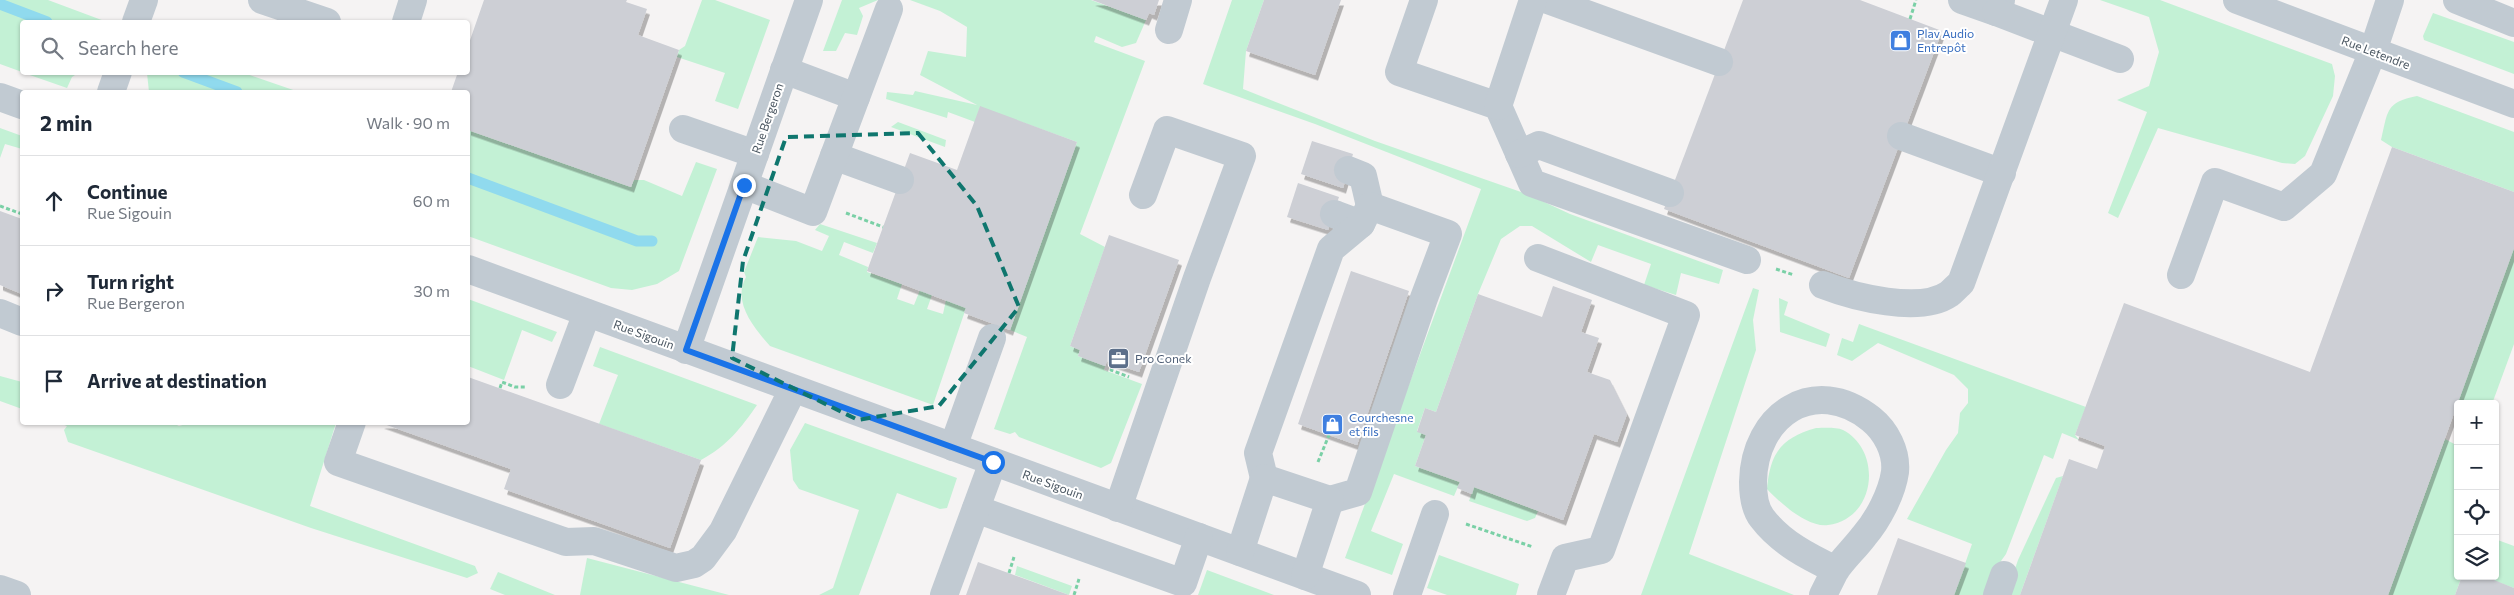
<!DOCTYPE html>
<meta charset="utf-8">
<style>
body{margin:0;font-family:Commissioner,sans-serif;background:#f2f2f3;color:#1f2937}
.controls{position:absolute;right:15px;bottom:15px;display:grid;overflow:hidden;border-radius:5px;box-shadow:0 1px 4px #0004}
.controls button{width:45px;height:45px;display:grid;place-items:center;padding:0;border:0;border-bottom:1px solid #e0e1e3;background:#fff;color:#1f2937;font:25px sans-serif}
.stop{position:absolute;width:15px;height:15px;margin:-11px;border:4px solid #1a73e8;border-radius:50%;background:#fff}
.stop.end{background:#1a73e8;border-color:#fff;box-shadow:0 1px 5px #0008}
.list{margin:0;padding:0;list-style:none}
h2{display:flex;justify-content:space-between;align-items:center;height:65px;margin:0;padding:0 20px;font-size:21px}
h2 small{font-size:16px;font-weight:400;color:#747a83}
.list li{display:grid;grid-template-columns:32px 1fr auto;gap:15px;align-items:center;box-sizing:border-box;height:90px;padding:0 20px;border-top:1px solid #e0e1e3}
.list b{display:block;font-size:19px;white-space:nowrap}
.list p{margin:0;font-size:16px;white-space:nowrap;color:#747a83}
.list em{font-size:16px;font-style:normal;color:#747a83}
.icon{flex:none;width:28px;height:28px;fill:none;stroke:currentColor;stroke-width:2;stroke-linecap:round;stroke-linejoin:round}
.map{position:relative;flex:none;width:2514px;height:595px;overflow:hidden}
.search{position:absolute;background:#fff;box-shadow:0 1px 4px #0004;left:20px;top:20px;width:450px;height:55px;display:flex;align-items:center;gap:12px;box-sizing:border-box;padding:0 18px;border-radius:5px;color:#747a83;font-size:19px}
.panel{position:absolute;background:#fff;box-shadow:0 1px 4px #0004;left:20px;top:90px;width:450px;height:335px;border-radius:5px}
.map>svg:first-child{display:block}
.green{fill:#c3f1d5}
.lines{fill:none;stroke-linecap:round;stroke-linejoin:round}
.stream{stroke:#90daee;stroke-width:11}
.building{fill:#cdcfd5;filter:url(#shadow)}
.path{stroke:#7ad0a6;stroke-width:3;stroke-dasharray:4 2.5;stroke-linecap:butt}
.minor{stroke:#c1cad2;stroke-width:28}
.route{stroke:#1a73e8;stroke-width:6}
.marked{fill:none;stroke:#0f766e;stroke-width:4;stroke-dasharray:10 6;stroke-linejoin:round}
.labels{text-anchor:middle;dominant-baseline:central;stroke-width:4;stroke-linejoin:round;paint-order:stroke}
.shop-label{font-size:12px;fill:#366cbe;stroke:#fff;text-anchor:start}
.street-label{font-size:12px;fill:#4a5661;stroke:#fff}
.service-label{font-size:12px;fill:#4e5e75;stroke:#fff;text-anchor:start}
</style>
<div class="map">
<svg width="2514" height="595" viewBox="0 0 2514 595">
<defs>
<filter id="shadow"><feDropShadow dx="3" dy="5.5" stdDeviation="0" flood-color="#0004"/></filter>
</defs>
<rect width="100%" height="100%" fill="#f5f3f3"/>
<!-- green -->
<g class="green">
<polygon points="0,0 48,0 107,22 22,22 22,72 0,64"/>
<polygon points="702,0 715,0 770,20 738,109 715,101 725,73 677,57 679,50 685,46"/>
<polygon points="842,0 878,0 859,8 863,16 857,35 845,33 836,51 823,51"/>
<polygon points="910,0 1091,0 1146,20 1136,43 1122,47 1096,36 1094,42 1145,61 1080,234 1105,247 1070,346 1080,350 1078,356 1105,366 1104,370 1142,384 1111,463 1101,468 1019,437 1015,432 1010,434 994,429 1027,337 1010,330 1077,142 980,107 975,122 948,112 947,118 886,99 887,92 913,95 915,91 977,105 920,75 928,51 966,57 967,27 940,11"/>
<polygon points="1232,0 1264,0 1246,51 1243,89 1375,141 1527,194 1570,214 1723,270 1719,284 1681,273 1676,295 1644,285 1651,264 1598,245 1591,262 1532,226 1520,226 1501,239 1478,294 1436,412 1425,408 1417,431 1426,435 1415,466 1460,482 1454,496 1394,474 1371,531 1403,544 1392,575 1345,558 1481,189 1315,124 1203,84"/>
<polygon points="2100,0 2160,0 2332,64 2335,76 2333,96 2305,156 2295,164 2282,163 2158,128 2118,218 2108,213 2147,112 2117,100 2149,86 2159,52 2149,17"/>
<polygon points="2433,13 2514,42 2514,74 2424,40 2423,36"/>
<polygon points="24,73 78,72 78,73 72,77 67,88"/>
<polygon points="147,73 244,73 299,92 149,92"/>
<path d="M2417 96 2514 132V192L2392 147 2381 140C2388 112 2385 102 2417 96Z"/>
<polygon points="898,122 946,140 945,147 891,127"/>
<polygon points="0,128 22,136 22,149 5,144 0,158"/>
<polygon points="468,130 631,187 634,180 644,180 682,196 696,162 717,169 679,271 657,284 632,290 611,288 468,236"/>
<path d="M820 224 877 243 873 253 844 242 839 255 868 267 867 272 902 284 897 299 914 305 920 290 932 295 927 309 943 314 946 300 966 308 933 405 770 346C754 328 732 302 746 277L744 272 758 237 796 241 822 251 829 236 815 230Z"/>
<polygon points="2514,248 2514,344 2492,404 2458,404 2458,411 2455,410"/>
<polygon points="1753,288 1759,290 1753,320 1756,350 1689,554 1794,595 1641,595"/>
<polygon points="1779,298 1788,302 1784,315 1830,334 1826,347 1780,332"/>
<polygon points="468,299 557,332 552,342 522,330 504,380 468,366"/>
<polygon points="1859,324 2086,407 2075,435 2079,440 2062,433 2053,459 2044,455 2006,554 1991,575 1984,595 1954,595 1972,544 1907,519 1946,450 1958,433 1960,413 1968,403 1968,389 1954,375 1878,343 1852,361 1837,355 1842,338 1853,342"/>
<path d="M600 347 757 405C741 428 727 446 701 460L599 424 618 375 593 366Z"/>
<polygon points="0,376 22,382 22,409 0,401"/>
<polygon points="171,422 179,426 193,422 336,423 310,506 475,566 478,573 467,578 311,528 68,442 64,430 67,426 59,423"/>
<polygon points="805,423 957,478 947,508 940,509 897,493 859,595 819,595 833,588 859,510 799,489 793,480 790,450"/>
<path d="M1816 428C1824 428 1836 427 1843 430 1883 451 1876 519 1828 525 1808 528 1780 503 1767 489 1770 453 1781 438 1816 428Z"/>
<polygon points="2445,439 2458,446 2458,576 2462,576 2455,595 2388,595"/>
<polygon points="2063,476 2020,595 2006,595 2018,560 2056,478"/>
<polygon points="1474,487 1538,511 1535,518 1527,521 1469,501"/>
<polygon points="2495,539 2514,546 2514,588 2484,577 2495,576"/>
<polygon points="1439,555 1519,584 1516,595 1447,595 1427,588"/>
<polygon points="587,558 729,595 580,595"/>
<polygon points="1017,566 1072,586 1069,595 1015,575"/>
<polygon points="1207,570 1274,595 1198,595"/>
<polygon points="498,572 555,595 505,595 490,589"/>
</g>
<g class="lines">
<!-- stream -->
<g class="stream">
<polyline points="0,4 47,22"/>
<polyline points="183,72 237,92"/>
<polyline points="468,178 637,241 652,241"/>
</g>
</g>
<!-- building -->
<g class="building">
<polygon points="484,0 627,0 626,2 647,9 638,35 679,50 631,187 468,130 468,92 451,92 458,72 468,72 468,46"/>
<polygon points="1092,0 1159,0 1154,15 1149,13 1146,20"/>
<polygon points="1264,0 1341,0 1315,75 1246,51"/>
<polygon points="1743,0 1860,0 1942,31 1849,278 1664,209"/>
<polygon points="980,106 1077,142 1010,330 964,313 966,308 867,271 910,153 957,170"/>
<polygon points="1312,141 1353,154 1343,188 1301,174"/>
<polygon points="2392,147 2514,192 2514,248 2388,595 2020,595 2069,459 2097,469 2105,446 2075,435 2124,303 2310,372"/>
<polygon points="1298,183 1339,197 1328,230 1287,217"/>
<polygon points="0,211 22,219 22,294 0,285"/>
<polygon points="1109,235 1179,260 1139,372 1107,361 1105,366 1078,356 1080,350 1070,346"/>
<polygon points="1351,271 1409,291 1357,445 1298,424"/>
<polygon points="1553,286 1592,300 1581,332 1599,338 1587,372 1610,380 1627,414 1617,442 1594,434 1563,520 1474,487 1472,494 1457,488 1460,482 1415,466 1426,435 1417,432 1425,408 1436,412 1478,294 1542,317"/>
<polygon points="468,377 701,460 670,548 504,489 511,469 381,423 468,422"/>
<polygon points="1898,538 1966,563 1954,595 1877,595"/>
<polygon points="978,562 1069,595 966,595"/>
<polygon points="2462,576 2484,576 2514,588 2514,595 2455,595"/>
</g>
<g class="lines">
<!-- path -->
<g class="path">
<polyline points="1910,19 1916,0"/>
<polyline points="0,206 22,214"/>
<polyline points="846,213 883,227"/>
<polyline points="1776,269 1794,275"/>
<polyline points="1115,363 1111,370 1129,377"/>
<polyline points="500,388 502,382 515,387 527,387"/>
<polyline points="1318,462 1329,435"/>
<polyline points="1466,524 1533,547"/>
<polyline points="1009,573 1014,557"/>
<polyline points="1074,595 1079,579"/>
</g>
<!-- minor -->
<g class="minor">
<polyline points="262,0 327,22"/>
<polyline points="1424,0 1399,72 1498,106 1532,183 1747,260"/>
<polyline points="1548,0 1719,62"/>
<polyline points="1962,0 1996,12 2001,0"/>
<polyline points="2237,0 2514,104"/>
<polyline points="2457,0 2514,23"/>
<polyline points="1996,12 2120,59"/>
<polyline points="136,22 144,0"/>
<polyline points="406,22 413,0"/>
<polyline points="1169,30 1178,0"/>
<polyline points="784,70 856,97"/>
<polyline points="111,92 118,72"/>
<polyline points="0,97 22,105"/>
<polyline points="1498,106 1533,0"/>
<polyline points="683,129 755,154"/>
<polyline points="1901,136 2002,173"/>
<polyline points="1519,154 1539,145 1670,193"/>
<polyline points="834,156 900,180"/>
<polyline points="1348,170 1363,176 1370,206"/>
<polyline points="744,185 813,212 889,9"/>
<polyline points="1334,214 1361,224"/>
<polyline points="1538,258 1686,315 1601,550 1565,558 1551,595"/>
<polyline points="468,269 1357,595"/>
<polyline points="2181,275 2215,182 2284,207 2323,174 2373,51 2390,0"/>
<path d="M1823 285C1854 297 1920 314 1949 294 1953 291 1957 286 1961 283L2064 0"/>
<polyline points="0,313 22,322"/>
<polyline points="686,350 809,0"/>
<polyline points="560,385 587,313"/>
<polyline points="352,422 338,462 566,542 594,541 676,568 694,564 703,558 723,531 793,389"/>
<polyline points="953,447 992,338"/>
<polyline points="1264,478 1258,453 1331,249 1361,224 1370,206 1448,234 1424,298 1358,492 1330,500"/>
<polyline points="1118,508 1197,278 1242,156 1167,130 1143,195"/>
<polyline points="976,509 1183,583 1199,537"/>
<polyline points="1240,552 1264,478 1330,500 1305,576"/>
<polyline points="0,589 17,595"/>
<polyline points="944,595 993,462"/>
<polyline points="1407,595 1435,514"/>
<path d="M1823 595C1827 587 1831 579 1835 571 1843 559 1855 548 1864 536 1878 520 1892 493 1895 472 1897 452 1886 431 1871 419 1814 374 1754 415 1753 482 1753 494 1755 509 1762 518 1781 543 1809 557 1836 570"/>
<polyline points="1997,595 2004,575"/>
</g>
</g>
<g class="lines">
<!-- route -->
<polyline class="route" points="744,185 686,350 993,462"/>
</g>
<!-- marked area -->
<path class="marked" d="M918 133 977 206 1019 307 939 406 858 420 732 358 743 261 786 137Z"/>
<!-- icons -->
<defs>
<symbol id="shop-square" viewBox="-11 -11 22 22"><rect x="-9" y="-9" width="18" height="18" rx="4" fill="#3f7fe0" stroke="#fff"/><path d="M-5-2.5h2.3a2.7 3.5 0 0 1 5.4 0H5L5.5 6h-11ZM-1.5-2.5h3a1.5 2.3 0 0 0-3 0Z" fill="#fff"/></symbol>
<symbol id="office-square" viewBox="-11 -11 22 22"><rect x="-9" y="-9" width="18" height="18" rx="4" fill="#5c6f8a" stroke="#fff"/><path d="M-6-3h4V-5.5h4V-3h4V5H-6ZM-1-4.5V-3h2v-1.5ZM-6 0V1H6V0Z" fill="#fff"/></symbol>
</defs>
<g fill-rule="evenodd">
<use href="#shop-square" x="1888" y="28" width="25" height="25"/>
<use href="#office-square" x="1106" y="346" width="25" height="25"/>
<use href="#shop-square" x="1320" y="412" width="25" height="25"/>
</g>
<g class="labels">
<!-- shop labels -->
<g class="shop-label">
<text x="1917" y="33">Plav Audio<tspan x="1917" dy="14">Entrepôt</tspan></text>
<text x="1349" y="417">Courchesne<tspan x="1349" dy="14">et fils</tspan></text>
</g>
<!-- street labels -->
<g class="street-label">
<text transform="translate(2376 52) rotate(21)">Rue Letendre</text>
<text transform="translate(767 118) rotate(-71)">Rue Bergeron</text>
<text transform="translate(644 334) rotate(20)">Rue Sigouin</text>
<text transform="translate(1053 484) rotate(20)">Rue Sigouin</text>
</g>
<!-- service labels -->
<g class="service-label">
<text x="1135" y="358">Pro Conek</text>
</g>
</g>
</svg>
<div class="controls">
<button>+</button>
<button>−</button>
<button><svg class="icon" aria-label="locate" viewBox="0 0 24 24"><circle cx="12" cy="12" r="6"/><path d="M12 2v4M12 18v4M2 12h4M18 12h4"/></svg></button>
<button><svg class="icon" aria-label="layers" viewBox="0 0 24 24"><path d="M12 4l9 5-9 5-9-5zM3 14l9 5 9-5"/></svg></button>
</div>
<div class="stop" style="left:993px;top:462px"></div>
<div class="stop end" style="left:744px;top:185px"></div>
<div class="search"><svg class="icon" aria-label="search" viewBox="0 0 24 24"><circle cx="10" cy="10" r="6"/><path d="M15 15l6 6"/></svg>Search here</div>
<section class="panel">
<h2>2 min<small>Walk · 90 m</small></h2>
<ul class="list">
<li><svg class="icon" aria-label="ahead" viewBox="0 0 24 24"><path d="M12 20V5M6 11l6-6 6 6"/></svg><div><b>Continue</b><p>Rue Sigouin</p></div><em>60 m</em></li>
<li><svg class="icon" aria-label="right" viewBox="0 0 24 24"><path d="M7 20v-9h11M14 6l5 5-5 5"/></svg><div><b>Turn right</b><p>Rue Bergeron</p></div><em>30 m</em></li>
<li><svg class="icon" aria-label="arrive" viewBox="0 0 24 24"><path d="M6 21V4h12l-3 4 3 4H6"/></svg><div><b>Arrive at destination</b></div></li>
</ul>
</section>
</div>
